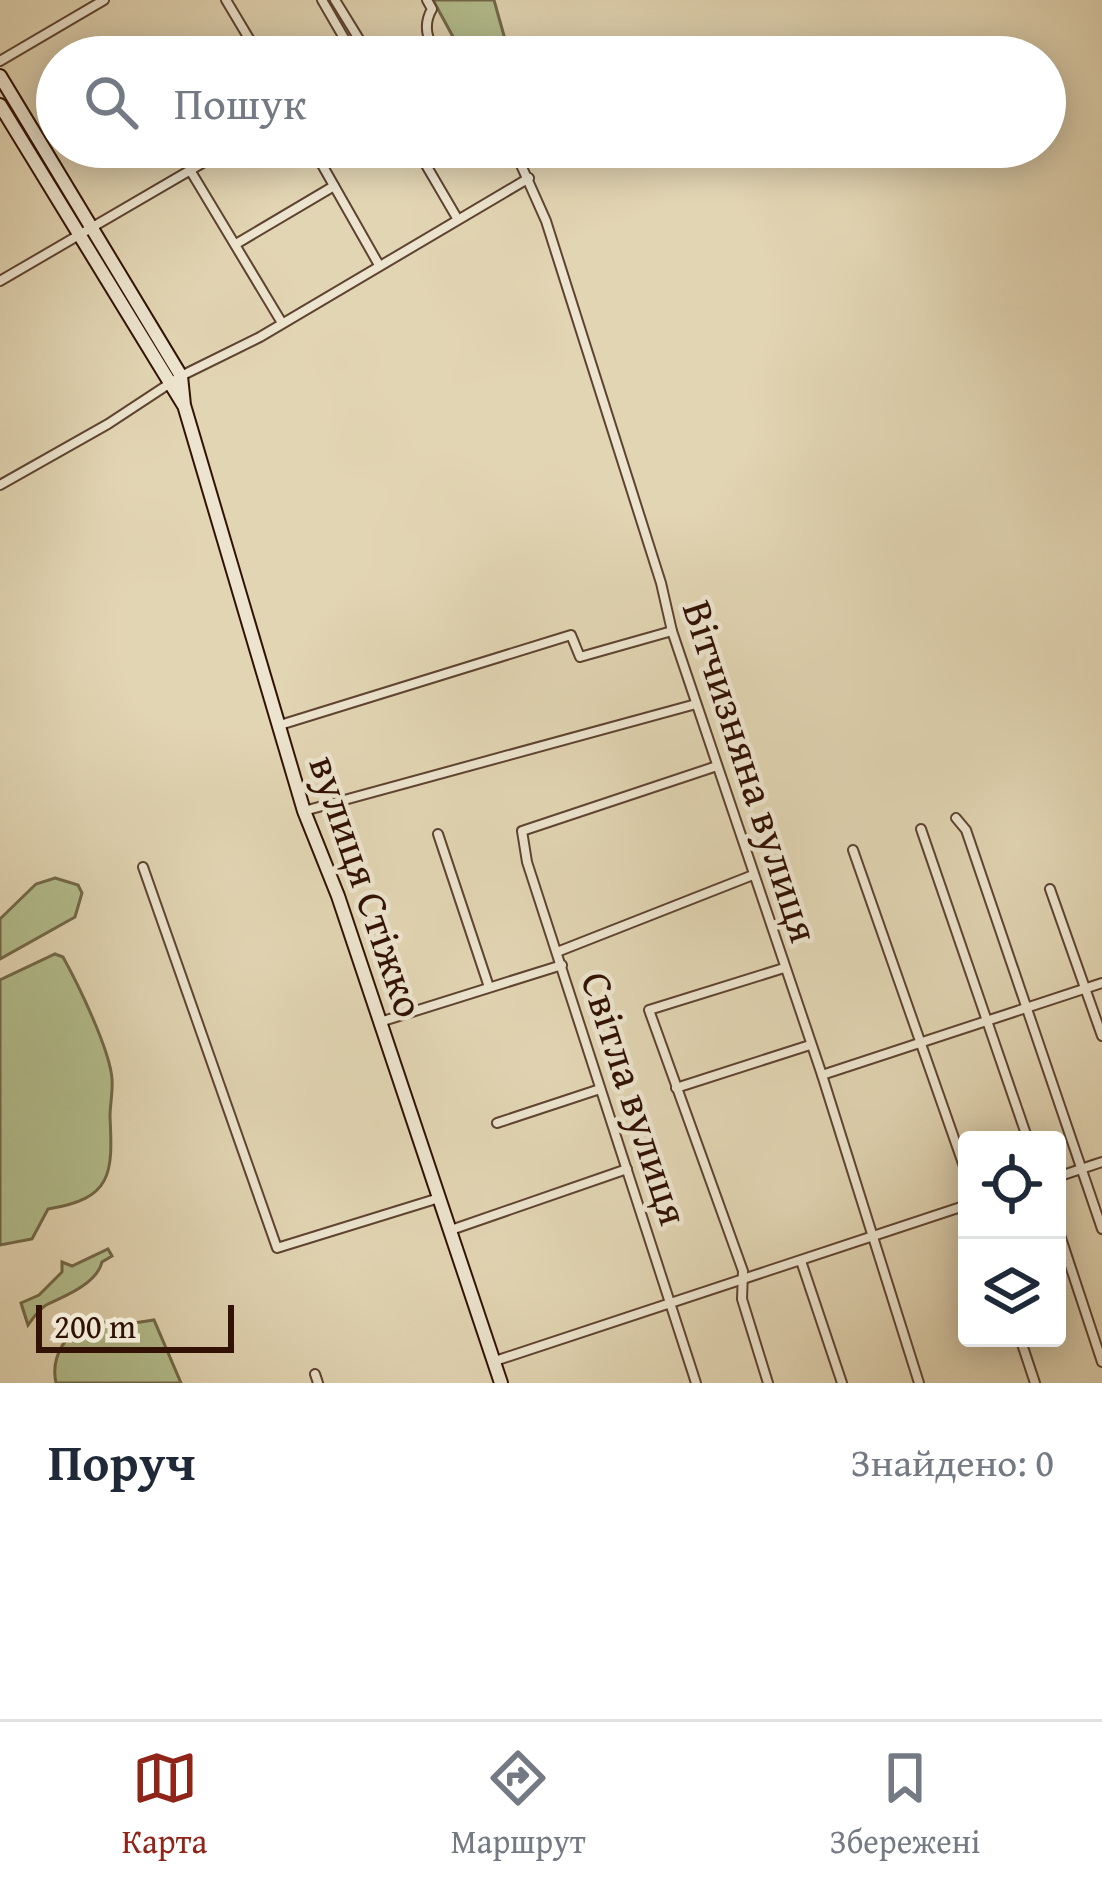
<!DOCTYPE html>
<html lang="uk">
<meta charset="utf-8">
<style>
body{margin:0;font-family:"Gentium Book Plus",serif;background:#f2f2f3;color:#1f2937}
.controls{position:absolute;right:36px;bottom:36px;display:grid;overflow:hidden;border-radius:12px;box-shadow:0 6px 30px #0003}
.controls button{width:108px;height:108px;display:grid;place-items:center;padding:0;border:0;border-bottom:3px solid #e0e1e3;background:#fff;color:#1f2937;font:60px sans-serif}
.scale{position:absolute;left:36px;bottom:30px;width:198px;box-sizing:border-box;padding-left:12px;border:6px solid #321204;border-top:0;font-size:33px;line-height:42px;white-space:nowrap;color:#321204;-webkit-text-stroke:9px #ece4ce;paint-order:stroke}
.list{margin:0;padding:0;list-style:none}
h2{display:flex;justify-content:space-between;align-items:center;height:156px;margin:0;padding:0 48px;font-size:51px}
h2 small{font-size:39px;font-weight:400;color:#747a83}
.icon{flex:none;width:66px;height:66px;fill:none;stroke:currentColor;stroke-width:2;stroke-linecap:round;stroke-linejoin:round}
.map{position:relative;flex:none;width:1102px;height:1383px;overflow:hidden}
.search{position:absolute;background:#fff;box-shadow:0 6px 30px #0003;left:36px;right:36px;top:36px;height:132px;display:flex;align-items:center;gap:30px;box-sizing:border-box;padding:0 42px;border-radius:66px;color:#747a83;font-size:45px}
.sheet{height:336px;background:#fff}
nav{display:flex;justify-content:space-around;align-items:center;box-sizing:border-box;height:168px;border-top:3px solid #e0e1e3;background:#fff;font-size:33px;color:#747a83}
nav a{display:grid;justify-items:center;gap:6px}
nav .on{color:#8f2418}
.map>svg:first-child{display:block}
.green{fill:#b3bd8d;stroke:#726848;stroke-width:3}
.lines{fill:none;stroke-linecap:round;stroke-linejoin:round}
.street-casing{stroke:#5e4330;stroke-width:12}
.secondary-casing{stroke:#321204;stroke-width:16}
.street{stroke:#ece4ce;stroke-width:8}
.secondary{stroke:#ece4ce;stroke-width:12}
.labels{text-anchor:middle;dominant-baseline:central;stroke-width:9;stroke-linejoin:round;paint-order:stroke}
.street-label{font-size:42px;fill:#321204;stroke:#ece4ce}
</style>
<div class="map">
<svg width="1102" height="1383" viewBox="0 0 1102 1383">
<rect width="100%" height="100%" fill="#e2d5b3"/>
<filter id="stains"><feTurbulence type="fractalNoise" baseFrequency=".00167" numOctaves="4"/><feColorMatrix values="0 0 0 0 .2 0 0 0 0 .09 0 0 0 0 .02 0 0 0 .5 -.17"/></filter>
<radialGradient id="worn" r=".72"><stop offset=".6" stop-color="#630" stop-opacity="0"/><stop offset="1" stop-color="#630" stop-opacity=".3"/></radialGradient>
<!-- green -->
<g class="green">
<polygon points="433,0 494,0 510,57 464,57"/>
<polygon points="55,878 78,885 82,893 75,917 0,959 0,919 36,884"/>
<path d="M55 954 63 957C78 984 110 1050 112 1079 113 1092 110 1104 110 1117 113 1174 112 1199 48 1209L32 1239 0 1245V980Z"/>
<path d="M108 1249 112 1256 102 1262C97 1283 66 1296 48 1304 39 1308 32 1320 28 1325L21 1303 39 1295 62 1272V1262L72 1266Z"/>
<path d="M90 1320 121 1325 154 1320 181 1383H56C50 1355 67 1333 90 1320Z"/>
</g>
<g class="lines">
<defs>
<g id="street">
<polyline points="226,0 260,57"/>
<polyline points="322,0 355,57"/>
<polyline points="335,0 370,57"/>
<path d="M427 0 432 9C422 26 428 41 438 57"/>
<polyline points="0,61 104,0"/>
<polyline points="312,147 379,265"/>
<polyline points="409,147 426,165 457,218"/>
<polyline points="424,147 427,164"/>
<polyline points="513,147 546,221 661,583 672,631 822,1075 919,1383"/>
<polyline points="190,170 282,323"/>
<polyline points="236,244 334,186"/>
<polyline points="0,281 230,147"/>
<polyline points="0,485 108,424 181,376 260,337 529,178"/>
<polyline points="280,725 571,635 580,657 672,631"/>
<polyline points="304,811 696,704"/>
<polyline points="956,818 966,830 1102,1229"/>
<polyline points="921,829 1028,1140"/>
<polyline points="438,834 489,987"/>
<polyline points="853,850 967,1175"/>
<polyline points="143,867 277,1248 439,1198"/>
<polyline points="1050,889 1102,1036"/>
<polyline points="557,952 753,875"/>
<polyline points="380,1022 562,965"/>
<polyline points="822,1075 1102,983"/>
<polyline points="676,1088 810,1045"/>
<polyline points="497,1123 600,1089"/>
<polyline points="1057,1177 1102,1162"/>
<polyline points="1057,1226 1102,1362"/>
<polyline points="451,1230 627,1169"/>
<polyline points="801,1261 842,1383"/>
<polyline points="1020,1338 1035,1383"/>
<polyline points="495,1361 967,1205"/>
<polyline points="315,1374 318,1383"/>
<polyline points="696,1383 527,862 522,831 717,766"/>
<polyline points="768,1383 742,1299 743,1271 649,1010 784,968"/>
</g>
<g id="secondary">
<polyline points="0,76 181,376 184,405 304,811 338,896 501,1383"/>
<polyline points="0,105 183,404"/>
</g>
</defs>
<!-- street casing -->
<use href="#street" class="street-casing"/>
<!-- secondary casing -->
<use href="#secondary" class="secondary-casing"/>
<!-- street -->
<use href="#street" class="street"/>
<!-- secondary -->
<use href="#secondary" class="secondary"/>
</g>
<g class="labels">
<!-- street labels -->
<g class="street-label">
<text transform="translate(752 771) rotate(72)">Вітчизняна вулиця</text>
<text transform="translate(368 886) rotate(71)">вулиця Стіжко</text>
<text transform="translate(636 1098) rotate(72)">Світла вулиця</text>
</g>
</g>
<rect width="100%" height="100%" filter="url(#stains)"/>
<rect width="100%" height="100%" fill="url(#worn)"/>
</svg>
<div class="controls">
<button><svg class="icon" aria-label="locate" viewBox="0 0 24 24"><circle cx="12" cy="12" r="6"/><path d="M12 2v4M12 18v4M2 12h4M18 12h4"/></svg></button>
<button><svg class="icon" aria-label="layers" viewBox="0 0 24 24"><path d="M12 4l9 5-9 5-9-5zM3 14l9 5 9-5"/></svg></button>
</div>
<div class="scale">200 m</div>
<div class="search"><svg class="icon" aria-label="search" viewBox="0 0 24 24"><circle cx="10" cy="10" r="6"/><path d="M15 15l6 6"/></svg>Пошук</div>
</div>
<section class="sheet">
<h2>Поруч<small>Знайдено: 0</small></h2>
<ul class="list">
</ul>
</section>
<nav>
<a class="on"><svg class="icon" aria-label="map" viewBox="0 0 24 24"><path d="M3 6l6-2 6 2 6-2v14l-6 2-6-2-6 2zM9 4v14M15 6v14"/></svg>Карта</a>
<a><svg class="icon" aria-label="directions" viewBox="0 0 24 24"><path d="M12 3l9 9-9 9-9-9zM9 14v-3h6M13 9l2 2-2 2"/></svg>Маршрут</a>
<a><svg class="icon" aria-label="saved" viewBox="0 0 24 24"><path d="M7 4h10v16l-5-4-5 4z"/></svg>Збережені</a>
</nav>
